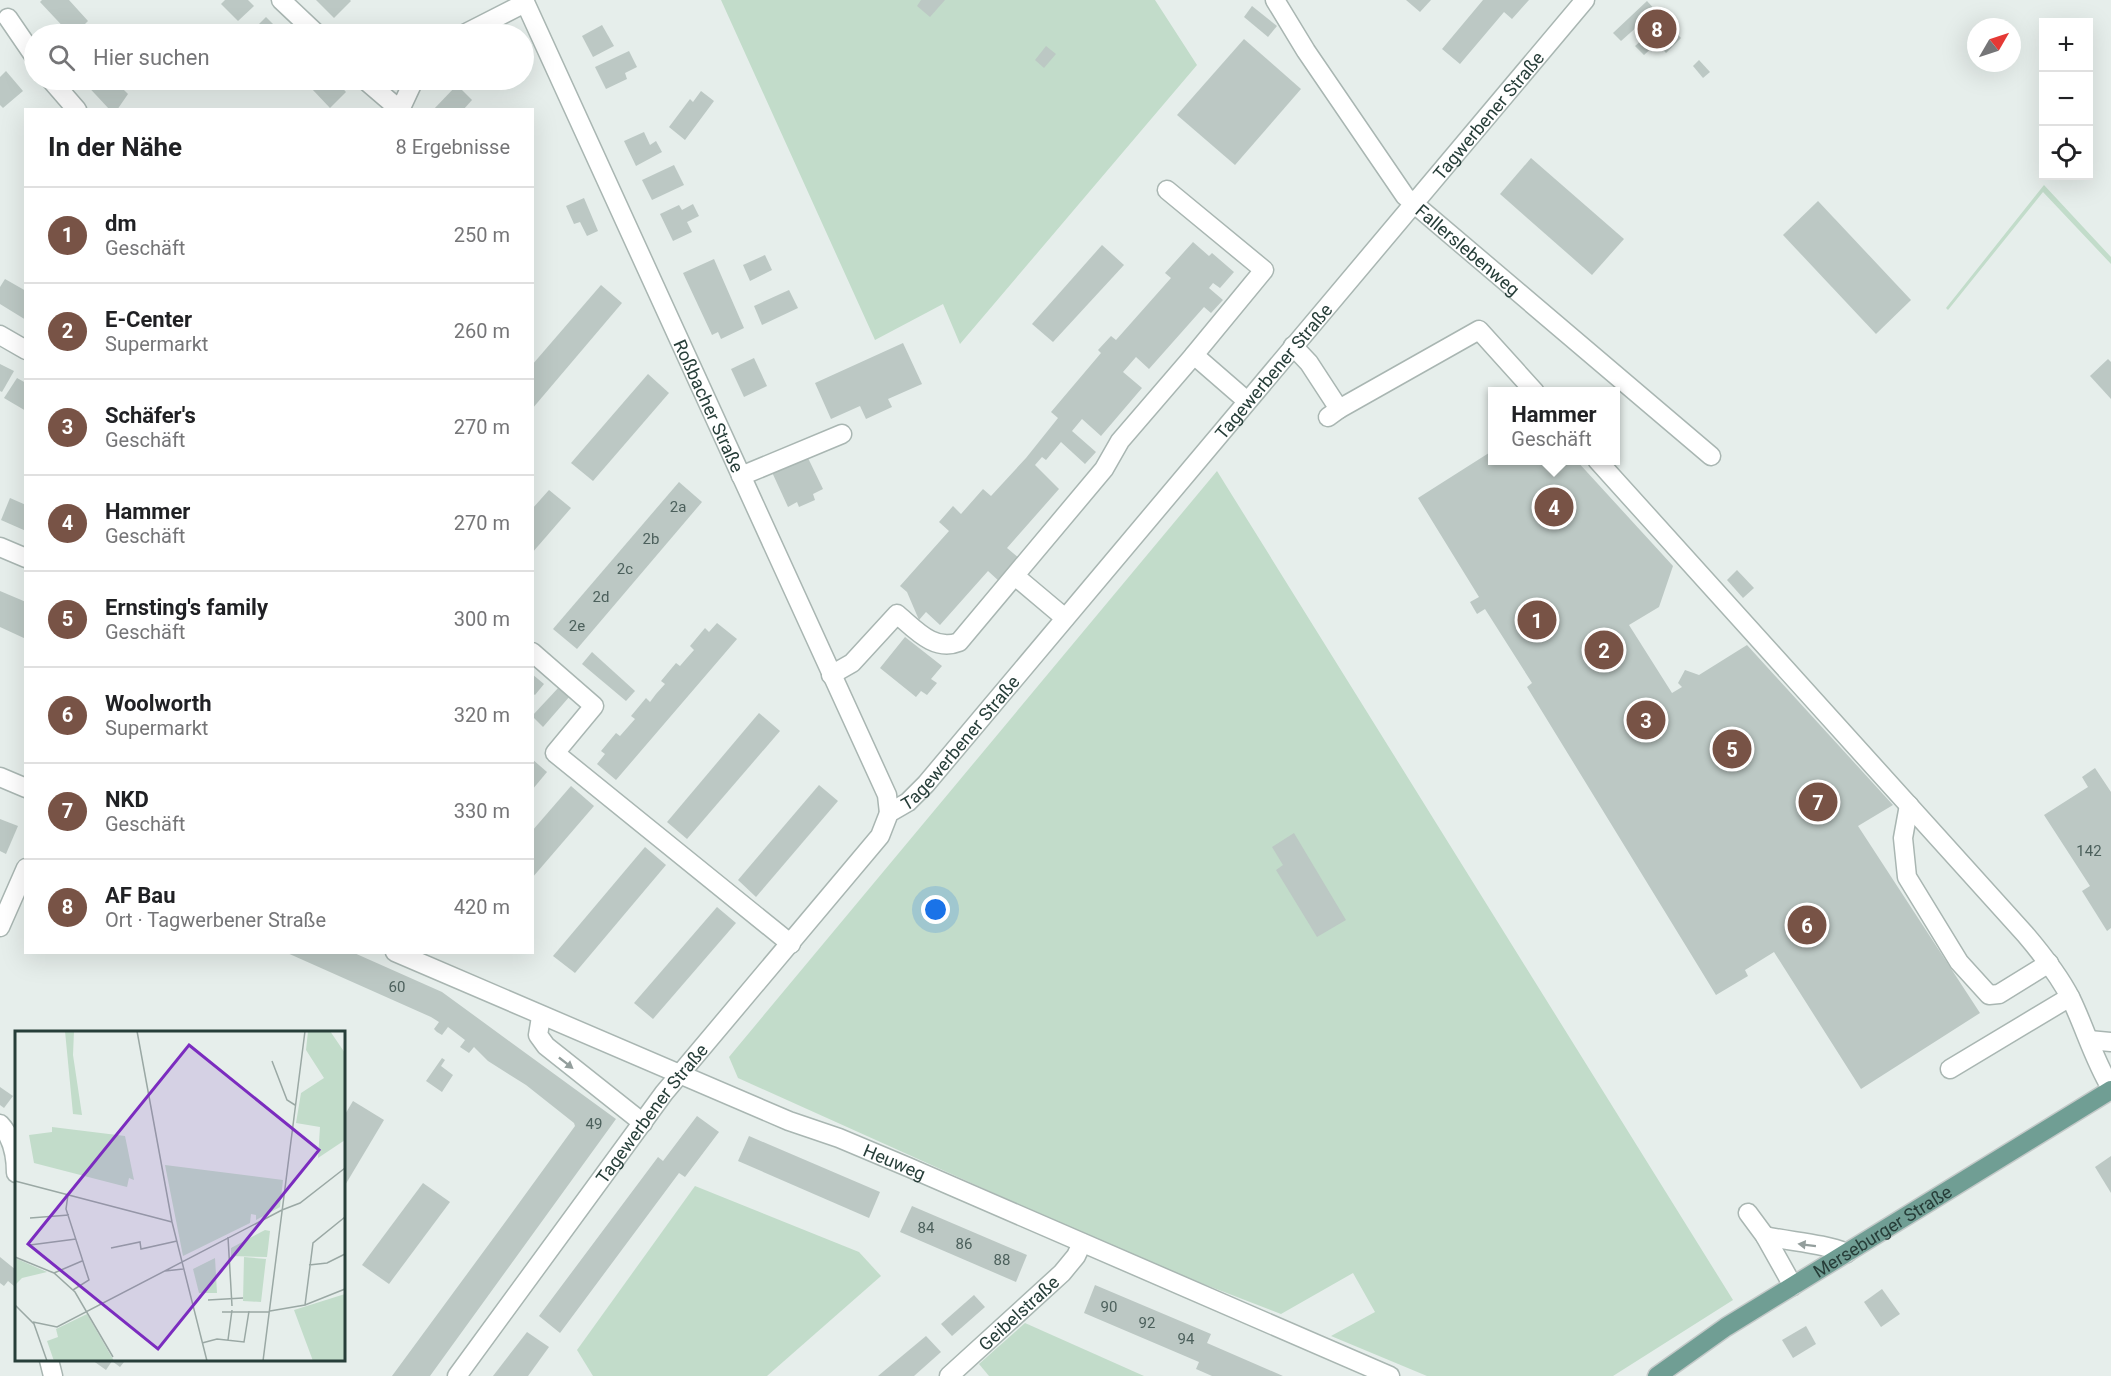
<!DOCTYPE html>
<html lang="de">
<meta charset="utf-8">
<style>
body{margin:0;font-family:Roboto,sans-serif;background:#f6f6f6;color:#202124}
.controls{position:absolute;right:18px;top:18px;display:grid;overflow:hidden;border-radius:0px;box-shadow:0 6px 24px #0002}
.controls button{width:54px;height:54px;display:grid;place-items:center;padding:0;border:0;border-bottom:2px solid #e0e0e0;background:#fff;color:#202124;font:30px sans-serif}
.compass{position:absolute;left:1967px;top:18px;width:54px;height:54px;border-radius:50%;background:#fff;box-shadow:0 6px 24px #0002;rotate:51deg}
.you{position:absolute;left:936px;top:910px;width:21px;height:21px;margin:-15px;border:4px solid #fff;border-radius:50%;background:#1a73e8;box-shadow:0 0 0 9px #1a73e833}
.badge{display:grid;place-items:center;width:39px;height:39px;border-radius:50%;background:#785346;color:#fff;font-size:20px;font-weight:700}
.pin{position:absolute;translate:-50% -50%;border:3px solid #fff;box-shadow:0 2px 6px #0006}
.popup{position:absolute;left:1488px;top:387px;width:132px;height:78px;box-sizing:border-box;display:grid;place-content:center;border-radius:0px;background:#fff;filter:drop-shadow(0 2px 4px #0005);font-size:20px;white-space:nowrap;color:#757577}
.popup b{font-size:22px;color:#202124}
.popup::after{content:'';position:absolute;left:50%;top:100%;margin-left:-12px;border:12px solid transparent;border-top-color:#fff}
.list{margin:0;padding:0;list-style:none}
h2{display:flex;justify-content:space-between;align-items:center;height:78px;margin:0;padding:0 24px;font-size:26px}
h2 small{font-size:20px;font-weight:400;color:#757577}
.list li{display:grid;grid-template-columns:39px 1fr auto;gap:18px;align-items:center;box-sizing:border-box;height:96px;padding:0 24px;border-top:2px solid #e0e0e0}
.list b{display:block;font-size:22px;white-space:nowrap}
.list p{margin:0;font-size:20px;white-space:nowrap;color:#757577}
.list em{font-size:20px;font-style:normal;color:#757577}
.icon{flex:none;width:33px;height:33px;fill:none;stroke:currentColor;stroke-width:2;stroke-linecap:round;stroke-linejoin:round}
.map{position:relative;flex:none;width:2111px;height:1376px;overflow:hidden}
.search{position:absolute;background:#fff;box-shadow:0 6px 24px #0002;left:24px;top:24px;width:510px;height:66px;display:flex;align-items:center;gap:15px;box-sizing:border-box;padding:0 21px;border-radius:33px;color:#757577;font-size:22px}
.panel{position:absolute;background:#fff;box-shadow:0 6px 24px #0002;left:24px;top:108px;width:510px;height:846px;border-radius:0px}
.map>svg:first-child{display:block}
.green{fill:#c2dcca}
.building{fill:#bcc8c4}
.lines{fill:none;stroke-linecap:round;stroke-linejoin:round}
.minor-casing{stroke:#a9b6b2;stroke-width:21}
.major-casing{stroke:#c3c9c8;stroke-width:21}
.minor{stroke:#fff;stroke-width:18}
.major{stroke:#709e94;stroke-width:18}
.oneway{fill:#939e9c}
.labels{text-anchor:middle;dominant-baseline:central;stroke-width:6;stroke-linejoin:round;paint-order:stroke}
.number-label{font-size:15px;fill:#4c605c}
.street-label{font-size:18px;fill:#273e39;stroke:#f7faf9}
.inset-road{fill:none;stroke:#9aa8a4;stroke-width:1.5}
.view{fill:#7b2cbf;fill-opacity:0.15;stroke:#7b2cbf;stroke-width:3}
.inset-edge{fill:none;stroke:#273e39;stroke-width:3}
</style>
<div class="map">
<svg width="2111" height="1376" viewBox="0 0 2111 1376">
<rect width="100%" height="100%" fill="#e6eeeb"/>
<!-- green -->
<g class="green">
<polygon points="721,0 1155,0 1197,65 960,344 943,304 875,340"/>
<polygon points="2044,185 2111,257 2111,264 2043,192 1948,310 1946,308"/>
<polygon points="1217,471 1733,1300 1613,1376 1427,1376 1331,1336 1375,1312 1353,1273 1281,1314 1149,1263 738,1078 729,1057"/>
<polygon points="695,1186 859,1252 881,1276 767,1376 593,1376 577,1350"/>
<polygon points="1025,1323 1144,1376 989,1376 979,1364"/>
</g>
<!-- building -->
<g class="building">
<polygon points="42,0 69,0 88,21 84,25 88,30 83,34 70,34 40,2"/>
<polygon points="225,0 248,0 254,6 238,21 221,4"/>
<polygon points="316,0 350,0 351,1 334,18"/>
<polygon points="921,0 945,0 930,17 917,6"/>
<polygon points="1406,0 1431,0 1420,12"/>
<polygon points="1483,0 1529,0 1512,19 1504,12 1460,64 1442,49"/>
<polygon points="1647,1 1681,38 1666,53 1657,43 1644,55 1635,46 1648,35 1639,25 1621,41 1613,33"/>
<polygon points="1252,6 1277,26 1268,37 1244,17"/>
<polygon points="266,17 283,34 255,34 252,31"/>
<polygon points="602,25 614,46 593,57 582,36"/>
<polygon points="1244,39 1301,89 1235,165 1177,115"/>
<polygon points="1046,46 1056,54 1044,68 1035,60"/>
<polygon points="629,51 637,67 625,73 627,79 606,89 595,67"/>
<polygon points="1699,60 1710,72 1703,78 1693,66"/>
<polygon points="6,71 23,91 3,108 0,105 0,77"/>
<polygon points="82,80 114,80 128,94 117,110 110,110"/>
<polygon points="322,80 335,80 346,92 330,108 312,89"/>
<polygon points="457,85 472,100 463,110 433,110"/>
<polygon points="701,91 714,101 685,140 669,127 690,99 693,102"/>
<polygon points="644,132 650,145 656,141 662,152 636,166 624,141"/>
<polygon points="1531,158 1624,239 1592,275 1500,194"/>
<polygon points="674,165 684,185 652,200 642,180"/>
<polygon points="584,198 598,231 587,236 580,222 574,224 566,206"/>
<polygon points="1818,201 1911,300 1876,334 1783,235"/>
<polygon points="693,204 699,216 687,222 692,232 673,241 660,214 679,205 682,210"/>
<polygon points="1193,242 1209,256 1212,253 1234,272 1220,288 1213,283 1209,288 1223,300 1211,313 1204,307 1149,369 1136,357 1123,372 1142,388 1101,436 1082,419 1072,431 1096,452 1085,464 1061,442 1046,460 1042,457 1035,465 1059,489 1007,548 1020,559 1000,582 988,571 940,625 926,612 919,620 907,592 900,586 949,531 939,522 953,506 961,514 983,489 991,496 1026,458 1058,418 1051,412 1101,353 1098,350 1111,336 1116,340 1171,278 1165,273"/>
<polygon points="1102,245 1124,265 1053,342 1032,324"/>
<polygon points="765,255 772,270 750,281 743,265"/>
<polygon points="714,259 744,328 721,339 718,332 712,335 683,273"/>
<polygon points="5,279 26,291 26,320 0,304 0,287"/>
<polygon points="601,285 622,303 532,409 532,365"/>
<polygon points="789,290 798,308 762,325 754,306"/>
<polygon points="903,343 922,384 888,399 892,407 866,419 860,406 831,419 815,383"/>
<polygon points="754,358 767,386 744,397 731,369"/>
<polygon points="2108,359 2111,362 2111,399 2090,376"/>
<polygon points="0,364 14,371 2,392 0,391"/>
<polygon points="648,374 669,393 593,481 571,463"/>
<polygon points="17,378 26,383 26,411 4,398"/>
<polygon points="1492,451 1492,460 1576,460 1673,566 1659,607 1629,625 1672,693 1682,687 1678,683 1685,670 1699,675 1747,645 1893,805 1858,826 1980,1013 1861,1089 1774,952 1745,970 1748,976 1716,995 1527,687 1532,683 1485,609 1477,614 1474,609 1470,602 1479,597 1418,498"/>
<polygon points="800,457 802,460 808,458 823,489 813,494 815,500 799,507 797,502 788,507 771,470"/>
<polygon points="679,482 702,502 577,649 553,629"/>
<polygon points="549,490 571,508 532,553 532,509"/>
<polygon points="10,498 26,505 26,531 1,520"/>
<polygon points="1737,570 1754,588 1743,598 1727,580"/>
<polygon points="0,591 26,602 26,639 0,627"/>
<polygon points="717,623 737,639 616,780 597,764 605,754 601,751 616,733 620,736 635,719 631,716 646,698 650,702 656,694 665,684 661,681 676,663 680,666 686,659 694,650 690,646 705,628 709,632"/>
<polygon points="905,637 942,666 931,679 937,683 927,695 921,691 916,697 880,668"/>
<polygon points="592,652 635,691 626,701 582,664"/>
<polygon points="532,674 544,684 535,695 532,693"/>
<polygon points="560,686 570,696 543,727 532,716"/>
<polygon points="759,713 780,731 687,839 667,822"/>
<polygon points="532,759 547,772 532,790"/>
<polygon points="2095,768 2111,792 2111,928 2107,931 2082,891 2090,886 2044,815 2088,787 2082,777"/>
<polygon points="819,785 838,801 756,897 738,880"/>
<polygon points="571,786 594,806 532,878 532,831"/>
<polygon points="0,819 18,826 6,854 0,851"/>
<polygon points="1294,833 1346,920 1317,937 1276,870 1283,865 1272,847"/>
<polygon points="645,847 666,865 575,973 553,956"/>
<polygon points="717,907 736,923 653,1019 634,1003"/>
<polygon points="285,952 352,952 442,992 616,1119 430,1376 392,1376 506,1221 575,1126 574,1123 526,1085 488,1061 474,1047 469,1053 460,1047 465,1040 448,1027 442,1035 437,1032 434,1029 439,1022 431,1017"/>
<polygon points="442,1058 445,1060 441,1066 453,1075 442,1092 426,1081"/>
<polygon points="0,1087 13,1096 4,1108 0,1105"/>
<polygon points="353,1101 384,1120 344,1187 344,1116"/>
<polygon points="697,1116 719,1132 685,1177 679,1173 560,1333 539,1316 658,1157 663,1161"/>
<polygon points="749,1136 880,1192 869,1218 738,1161"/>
<polygon points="2111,1156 2111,1193 2095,1167"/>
<polygon points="423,1183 450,1202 389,1284 362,1265"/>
<polygon points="912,1206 1027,1255 1016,1282 900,1232"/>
<polygon points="0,1257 16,1270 14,1286 8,1281 4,1286 0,1283"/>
<polygon points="1095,1285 1211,1334 1207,1343 1283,1376 1212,1376 1196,1369 1199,1362 1084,1313"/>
<polygon points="1882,1289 1900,1314 1881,1327 1864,1302"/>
<polygon points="974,1295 985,1307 952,1336 941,1324"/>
<polygon points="1806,1326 1816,1344 1793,1358 1782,1340"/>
<polygon points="527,1332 549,1347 528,1376 493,1376"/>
<polygon points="926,1336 941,1352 914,1376 878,1376"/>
<polygon points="92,1360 121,1360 124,1362 120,1367 112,1361 106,1370"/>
</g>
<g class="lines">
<defs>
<g id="minor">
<polyline points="281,0 317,34"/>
<path id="s1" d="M524 0 887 795 889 813"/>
<path id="s2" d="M1275 0 1306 51 1405 196 1711 456"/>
<polyline points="8,18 34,56"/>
<polyline points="464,34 525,3"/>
<polyline points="51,80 77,110"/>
<polyline points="365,80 400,110 414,80"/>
<polyline points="1167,190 1264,270 1194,355 1247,401"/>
<polyline points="0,335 26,350"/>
<polyline points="1293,346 1309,363 1339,409 1328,417"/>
<polyline points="1339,409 1479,330 1535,392"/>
<path d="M1597 460 2025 934C2042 954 2059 975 2071 999 2085 1028 2094 1060 2111 1088"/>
<polyline points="741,476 842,434"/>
<polyline points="0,547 26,558"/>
<polyline points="1015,576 1065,618"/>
<polyline points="532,652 594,706 555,753 791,944"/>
<path d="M831 675 852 663 897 614C915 629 934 652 959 642L1104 469 1120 441 1194 355"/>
<polyline points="0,777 26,788"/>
<polyline points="1909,805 1903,838 1907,877 1959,962 1989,995 1999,994 2049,963"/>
<polyline points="0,927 26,868"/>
<path id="s3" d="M395 952 789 1121 839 1138 908 1167 1390 1376"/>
<polyline points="541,1017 538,1035 546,1046 643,1123"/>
<polyline points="2089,1040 2111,1042"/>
<polyline points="1950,1069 2070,997"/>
<path d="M0 1124C13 1138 16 1155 16 1173"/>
<polyline points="1748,1213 1765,1236 1793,1286"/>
<path d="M1765 1236C1793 1242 1822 1243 1847 1253"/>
<polyline points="49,1360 53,1376"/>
<path id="s4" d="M457 1376 664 1093 880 836 889 813 908 802 926 784 1585 0"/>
<path id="s5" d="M949 1376 1062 1273 1076 1256 1082 1243"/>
</g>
<g id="major">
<path id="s6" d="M1657 1376 1726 1327 2111 1090"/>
</g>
</defs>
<!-- minor casing -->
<use href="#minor" class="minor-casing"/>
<!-- major casing -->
<use href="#major" class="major-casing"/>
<!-- minor -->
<use href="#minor" class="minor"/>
<!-- major -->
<use href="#major" class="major"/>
</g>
<!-- one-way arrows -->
<defs><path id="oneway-solid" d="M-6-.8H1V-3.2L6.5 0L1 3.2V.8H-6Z" transform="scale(1.5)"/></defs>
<g class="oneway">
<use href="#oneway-solid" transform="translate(566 1063) rotate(38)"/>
<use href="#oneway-solid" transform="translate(1807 1245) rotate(-173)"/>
</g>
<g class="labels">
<!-- number labels -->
<g class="number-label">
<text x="678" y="507">2a</text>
<text x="651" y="539">2b</text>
<text x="625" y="569">2c</text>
<text x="601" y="597">2d</text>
<text x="577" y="626">2e</text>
<text x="2089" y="851">142</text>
<text x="397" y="987">60</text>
<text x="594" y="1124">49</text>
<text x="926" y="1228">84</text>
<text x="964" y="1244">86</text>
<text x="1002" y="1260">88</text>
<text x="1109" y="1307">90</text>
<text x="1147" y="1323">92</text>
<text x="1186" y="1339">94</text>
</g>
<!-- street labels -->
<g class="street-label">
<text stroke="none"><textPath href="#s4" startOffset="1632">Tagwerbener Straße</textPath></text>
<text stroke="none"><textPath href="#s2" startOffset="318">Fallerslebenweg</textPath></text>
<text stroke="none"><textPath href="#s4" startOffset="1298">Tagewerbener Straße</textPath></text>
<text stroke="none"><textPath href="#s1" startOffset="446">Roßbacher Straße</textPath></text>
<text stroke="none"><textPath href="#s4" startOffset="812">Tagewerbener Straße</textPath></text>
<text stroke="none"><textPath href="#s4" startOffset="327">Tagewerbener Straße</textPath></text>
<text stroke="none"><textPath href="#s3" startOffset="542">Heuweg</textPath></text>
<text stroke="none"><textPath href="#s6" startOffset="268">Merseburger Straße</textPath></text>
<text stroke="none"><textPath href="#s5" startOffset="94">Geibelstraße</textPath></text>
</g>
</g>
<!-- overview -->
<g transform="translate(15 1031)">
<rect width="330" height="330" fill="#e6eeeb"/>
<path d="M50 0H59L58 24 67 84 58 83ZM293 0H315L330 22V109L303 127 305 96 281 92 286 62 309 47 291 19ZM37 96 110 105 119 149 114 147 112 156 19 132 14 104 37 101ZM150 134 268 149 265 176 241 189V184L236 183 235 192 168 225ZM250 199 255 200 252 226 216 225V217ZM229 226 251 228 246 271 228 270ZM0 227 32 241 7 247 0 254ZM200 227 202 262H184L178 238ZM330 263V330H298L279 279ZM72 283 99 330H39L32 310 43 306 41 298Z" fill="#c2dcca"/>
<path class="inset-road" d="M122 0 157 191 192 330M257 30 272 69 280 74M0 150 157 191M53 164 51 178 74 249 58 259M267 179 285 172 330 137M15 187 54 184M213 206 217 275M15 214 61 208M96 217 125 211 126 218 162 210M0 226 39 242 60 261 98 326M294 234 312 232 330 223M150 240 168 238M39 242 67 230M193 269 228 267M0 274 19 293 32 330M290 274 298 212 330 186M255 280 290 274 330 258M207 281H254M18 291 42 296 267 179M213 309 217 279M187 312 202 308 229 311 234 280M248 330 290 0"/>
<path class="view" d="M174 14 304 119 143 318 13 213Z"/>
<rect width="330" height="330" class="inset-edge"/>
</g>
</svg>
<div class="controls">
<button>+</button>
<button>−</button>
<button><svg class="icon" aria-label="locate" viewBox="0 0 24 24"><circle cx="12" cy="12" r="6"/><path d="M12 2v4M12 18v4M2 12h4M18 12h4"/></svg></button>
</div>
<svg class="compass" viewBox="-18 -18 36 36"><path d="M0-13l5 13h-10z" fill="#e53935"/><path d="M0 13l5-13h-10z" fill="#757577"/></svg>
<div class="you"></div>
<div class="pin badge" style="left:1537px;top:620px">1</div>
<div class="pin badge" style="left:1604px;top:650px">2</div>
<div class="pin badge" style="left:1646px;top:720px">3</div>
<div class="pin badge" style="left:1554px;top:507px">4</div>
<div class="popup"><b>Hammer</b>Geschäft</div>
<div class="pin badge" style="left:1732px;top:749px">5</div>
<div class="pin badge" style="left:1807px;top:925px">6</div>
<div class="pin badge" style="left:1818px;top:802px">7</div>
<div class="pin badge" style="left:1657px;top:29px">8</div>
<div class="search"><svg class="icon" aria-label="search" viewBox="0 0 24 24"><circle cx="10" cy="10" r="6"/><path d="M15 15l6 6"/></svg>Hier suchen</div>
<section class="panel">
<h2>In der Nähe<small>8 Ergebnisse</small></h2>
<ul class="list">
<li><span class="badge">1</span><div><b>dm</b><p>Geschäft</p></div><em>250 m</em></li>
<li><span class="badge">2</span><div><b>E-Center</b><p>Supermarkt</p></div><em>260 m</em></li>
<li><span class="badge">3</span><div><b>Schäfer's</b><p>Geschäft</p></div><em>270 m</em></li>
<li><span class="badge">4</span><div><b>Hammer</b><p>Geschäft</p></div><em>270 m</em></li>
<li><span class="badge">5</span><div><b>Ernsting's family</b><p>Geschäft</p></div><em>300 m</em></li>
<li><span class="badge">6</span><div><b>Woolworth</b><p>Supermarkt</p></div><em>320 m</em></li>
<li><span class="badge">7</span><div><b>NKD</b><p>Geschäft</p></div><em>330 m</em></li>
<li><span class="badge">8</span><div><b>AF Bau</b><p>Ort · Tagwerbener Straße</p></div><em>420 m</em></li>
</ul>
</section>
</div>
